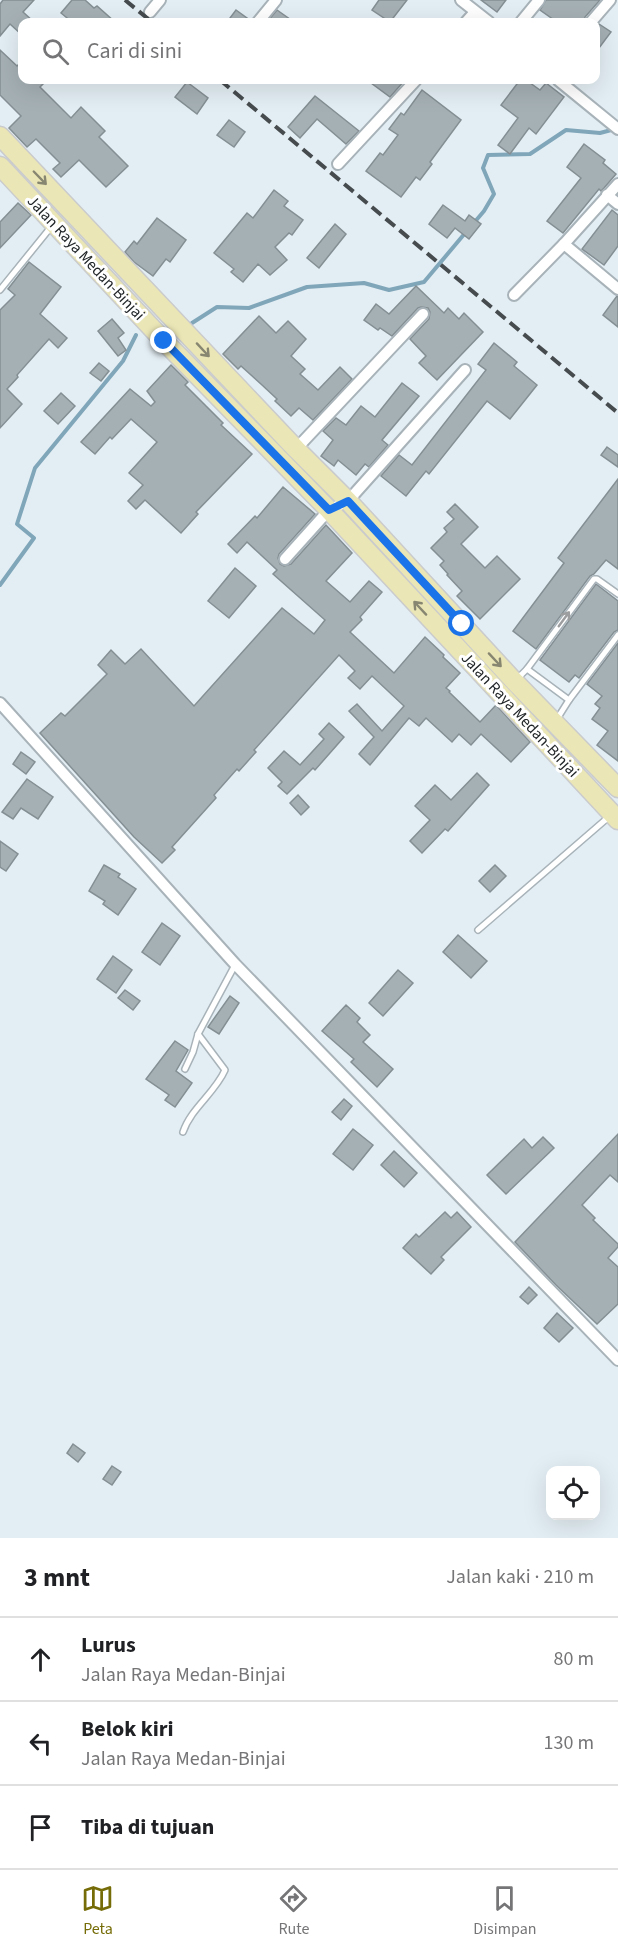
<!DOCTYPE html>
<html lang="id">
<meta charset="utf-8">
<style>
body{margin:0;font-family:"Source Sans 3",sans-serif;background:#f2f2f2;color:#202124}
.controls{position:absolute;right:18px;bottom:18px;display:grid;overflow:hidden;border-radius:12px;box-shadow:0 6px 24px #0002}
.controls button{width:54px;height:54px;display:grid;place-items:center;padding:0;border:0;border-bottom:2px solid #e0e0e0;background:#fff;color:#202124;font:30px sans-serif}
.stop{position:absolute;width:18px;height:18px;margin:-14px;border:4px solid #1a73e8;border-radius:50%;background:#fff}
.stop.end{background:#1a73e8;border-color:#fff;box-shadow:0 2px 6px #0008}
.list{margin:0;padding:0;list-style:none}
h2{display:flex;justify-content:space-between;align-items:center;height:78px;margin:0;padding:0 24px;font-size:26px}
h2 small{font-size:20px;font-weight:400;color:#757577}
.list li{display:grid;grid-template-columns:39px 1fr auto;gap:18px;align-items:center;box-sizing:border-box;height:84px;padding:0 24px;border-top:2px solid #e0e0e0}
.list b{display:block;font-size:22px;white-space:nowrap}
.list p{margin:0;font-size:20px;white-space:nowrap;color:#757577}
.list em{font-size:20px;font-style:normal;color:#757577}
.icon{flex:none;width:33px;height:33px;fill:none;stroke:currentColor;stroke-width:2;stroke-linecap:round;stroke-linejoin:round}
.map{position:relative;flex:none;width:618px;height:1538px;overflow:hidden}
.search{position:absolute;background:#fff;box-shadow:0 6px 24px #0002;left:18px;right:18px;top:18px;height:66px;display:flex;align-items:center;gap:15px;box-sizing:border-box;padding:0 21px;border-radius:12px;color:#757577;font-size:22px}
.sheet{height:330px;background:#fff}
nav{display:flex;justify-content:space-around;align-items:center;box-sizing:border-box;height:84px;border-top:2px solid #e0e0e0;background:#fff;font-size:16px;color:#757577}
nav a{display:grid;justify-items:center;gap:3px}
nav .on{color:#756c08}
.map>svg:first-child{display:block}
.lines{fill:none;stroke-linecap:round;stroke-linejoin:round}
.stream{stroke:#80a6ba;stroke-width:4}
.building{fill:#a5b0b5;stroke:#848f94;stroke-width:1.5}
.lane-casing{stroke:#a8b3b9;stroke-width:8}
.street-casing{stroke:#a8b3b9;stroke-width:14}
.primary-casing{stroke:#cacbcc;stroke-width:21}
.lane{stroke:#fff;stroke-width:5}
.street{stroke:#fff;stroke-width:10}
.primary{stroke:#ebe6b6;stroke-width:18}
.rail{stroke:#464b4e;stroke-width:4;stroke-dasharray:12 6;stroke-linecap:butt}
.oneway{stroke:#878670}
.oneway2{stroke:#9c9e9f}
.route{stroke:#1a73e8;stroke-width:8}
.labels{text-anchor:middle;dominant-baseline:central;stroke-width:6;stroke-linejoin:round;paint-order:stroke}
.street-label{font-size:16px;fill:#232729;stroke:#fff}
</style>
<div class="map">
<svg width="618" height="1538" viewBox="0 0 618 1538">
<rect width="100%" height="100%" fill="#e3eef4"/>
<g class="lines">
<!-- stream -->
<g class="stream">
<polyline points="473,224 484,211 494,194 483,168 488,155 530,154 566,130 600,133 615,129"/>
<polyline points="192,323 217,307 249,308 307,287 364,283 389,290 424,282 466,232"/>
<polyline points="0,585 34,538 17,524 35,468 123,361 136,335"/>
</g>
</g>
<!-- building -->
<g class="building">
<polygon points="3,0 34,0 23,12 34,22 22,22 22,35 10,24 0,36 0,4"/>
<polygon points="72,0 85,0 94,8 97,6 115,22 72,22 61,13"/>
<polygon points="379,0 407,0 390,22 372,10"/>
<polygon points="481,0 506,0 497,12"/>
<polygon points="546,0 600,0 585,17 584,22 557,22 540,10"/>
<polygon points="236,10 251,21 251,22 227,22"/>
<polygon points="277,10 294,22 267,22"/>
<polygon points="599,24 611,32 596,52 596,28"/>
<polygon points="0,50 17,66 22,61 22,80 47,80 40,87 71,118 81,107 105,131 99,137 128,166 106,187 79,160 61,177 53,169 60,163 36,139 27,147 9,128 21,116 0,95"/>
<polygon points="367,80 405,80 390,97"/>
<polygon points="520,80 526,80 540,90 546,83 564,97 536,134 529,128 510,154 498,145 518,118 501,105"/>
<polygon points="187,82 208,98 197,114 175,97"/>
<polygon points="422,90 461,120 430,162 432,164 420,180 416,177 401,197 366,171 380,153 383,155 398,135 389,129 401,113 404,115"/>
<polygon points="315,96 359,131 346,144 317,119 300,138 288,127"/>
<polygon points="229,120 245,132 234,147 217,135"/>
<polygon points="584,144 605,160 603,163 616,174 604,188 601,191 599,189 563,233 547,221 581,178 567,167"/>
<polygon points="274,190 288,201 284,206 303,220 292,235 289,233 275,247 287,260 270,275 258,264 243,282 231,272 234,269 214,253 247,213 253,218"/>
<polygon points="18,203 31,215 0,248 0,222"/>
<polygon points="443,205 465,221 469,215 481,224 469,239 455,228 447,238 429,224"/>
<polygon points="612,210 618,215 618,246 604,265 582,249"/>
<polygon points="157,218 186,240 170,262 166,259 153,276 134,262 125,252 134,241 137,244"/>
<polygon points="335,224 346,234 319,268 307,258"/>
<polygon points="29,262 61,287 40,314 67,338 58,348 49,339 17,375 18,377 7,389 22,404 0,428 0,310 15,295 8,289"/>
<polygon points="416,286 444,313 448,308 459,319 464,313 483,332 437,380 419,363 426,356 410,339 429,319 430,312 428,308 421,307 418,308 392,336 380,328 378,330 364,320 376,304 389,314"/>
<polygon points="617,296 618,296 618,327 603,315"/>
<polygon points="259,316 276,333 288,321 306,339 291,356 305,369 300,374 318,390 340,367 352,379 313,420 299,408 291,416 275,401 277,399 262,385 241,366 238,369 223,354"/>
<polygon points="112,319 124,333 118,338 126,350 118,356 98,331"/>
<polygon points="494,343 517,362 514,366 537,385 510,419 487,401 429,474 426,471 406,496 381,476 399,455 412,465 486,370 478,364"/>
<polygon points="99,363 109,371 101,381 90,373"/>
<polygon points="171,365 188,382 185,385 223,423 221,425 252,454 196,512 198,514 181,533 145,500 136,509 128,501 143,485 129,473 157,442 131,419 112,439 110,437 95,454 81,442 130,389 151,406 155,402 147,391"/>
<polygon points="402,383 419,396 382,440 388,445 369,467 365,464 356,475 338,460 334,466 321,456 333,440 323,431 336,418 346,425 361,406 375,417"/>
<polygon points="61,393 75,406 58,424 44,411"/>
<polygon points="607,447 618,455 618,467 601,455"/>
<polygon points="618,479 618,569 606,560 594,574 590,576 536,649 513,631 564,563 558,558"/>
<polygon points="283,487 315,514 279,554 278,558 280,564 284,566 291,564 326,525 352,553 326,581 350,602 369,581 382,592 360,617 362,620 350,632 394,673 425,637 444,655 443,657 460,673 446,688 450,691 449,692 480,722 496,705 530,742 511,762 481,734 471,745 459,734 452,742 426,718 419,726 409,718 370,765 359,754 374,737 349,711 357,704 382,731 404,706 372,676 360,689 348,678 355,671 339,655 254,750 256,752 239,771 237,769 214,795 216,798 172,847 175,850 162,863 134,837 40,733 61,713 65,716 107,674 98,665 111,650 125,664 141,649 194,706 282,608 314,634 325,620 273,574 277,570 247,542 237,553 228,544 255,516 257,518"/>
<polygon points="455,504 478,527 461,544 485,568 497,556 520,579 480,619 457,596 462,591 447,575 448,574 440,565 444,561 431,548 447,532 444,528 454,519 447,512"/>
<polygon points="235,568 256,586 229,618 208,601"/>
<polygon points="596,584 618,601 618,630 614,632 579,678 575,675 569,682 540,660"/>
<polygon points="618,643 618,761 597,745 608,731 592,719 600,708 595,704 602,696 587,684"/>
<polygon points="329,723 344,737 315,770 313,768 287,794 278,786 282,782 268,768 284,751 300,765 324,739 319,734"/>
<polygon points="21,752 35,762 26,774 13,764"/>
<polygon points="477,773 489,785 448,831 445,829 422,853 410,841 430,820 415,806 435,785 451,800"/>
<polygon points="27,779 53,797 38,819 21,808 13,819 2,812"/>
<polygon points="298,795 309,807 301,815 290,803"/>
<polygon points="0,841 18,854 6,871 0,867"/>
<polygon points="104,865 120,874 118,877 136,889 118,915 103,904 105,901 89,891"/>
<polygon points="495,865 506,876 490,892 479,881"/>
<polygon points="162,923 180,936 160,965 142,952"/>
<polygon points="458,935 487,961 471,978 443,952"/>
<polygon points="113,956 132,970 116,993 97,979"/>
<polygon points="398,970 413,983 383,1016 369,1003"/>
<polygon points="125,990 140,1001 133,1010 118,998"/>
<polygon points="230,996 239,1003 219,1034 208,1027"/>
<polygon points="346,1005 360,1018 357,1022 370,1035 363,1042 393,1069 377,1087 351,1062 354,1059 322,1031"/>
<polygon points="175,1041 188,1050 176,1071 192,1083 175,1107 165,1100 169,1095 146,1079"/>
<polygon points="344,1099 352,1106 341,1120 332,1112"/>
<polygon points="353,1129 373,1145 353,1170 333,1154"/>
<polygon points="618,1134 618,1182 610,1175 582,1205 595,1218 593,1220 618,1244 618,1247 608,1258 618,1267 618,1304 597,1324 556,1285 515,1242"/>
<polygon points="543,1137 554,1148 506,1194 487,1175 524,1139 532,1148"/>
<polygon points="394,1151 417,1173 404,1187 381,1165"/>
<polygon points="445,1212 451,1218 457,1212 471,1227 441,1257 444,1260 431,1274 403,1248 416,1234 419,1237"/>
<polygon points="529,1287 537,1295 528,1304 520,1297"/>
<polygon points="557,1313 573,1328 559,1342 544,1328"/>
<polygon points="73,1444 85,1453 78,1462 67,1453"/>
<polygon points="112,1466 121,1472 112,1485 103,1479"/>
</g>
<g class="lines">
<defs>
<g id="lane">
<polyline points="0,290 51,227"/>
<polyline points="527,669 569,700"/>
<polyline points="516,680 527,669 594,579 597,579 618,594"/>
<polyline points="557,719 569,700 618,635"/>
<polyline points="478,930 611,815"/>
<polyline points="185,1069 193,1052 198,1034 235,965"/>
<path d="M183 1132C191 1108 215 1093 225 1070L198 1034"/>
</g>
<g id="street">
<polyline points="461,0 489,22"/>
<polyline points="150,12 160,0"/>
<polyline points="258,22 276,0"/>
<polyline points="466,22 475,12"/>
<polyline points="521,22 539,0"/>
<polyline points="591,22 610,0"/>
<polyline points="558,80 618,129"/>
<polyline points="338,164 416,80"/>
<polyline points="607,195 618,204"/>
<polyline points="564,244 618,289"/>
<polyline points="514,295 564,244 618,184"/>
<polyline points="296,449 423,314"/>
<polyline points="285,559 329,510 348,501 465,370"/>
<polyline points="0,703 235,964 618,1360"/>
</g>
<g id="primary">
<polyline points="0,136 296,449 348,501 514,681 618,788"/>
<polyline points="0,166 164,341 329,510 618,820"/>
</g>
</defs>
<!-- lane casing -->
<use href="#lane" class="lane-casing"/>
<!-- street casing -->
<use href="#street" class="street-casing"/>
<!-- primary casing -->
<use href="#primary" class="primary-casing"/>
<!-- lane -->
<use href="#lane" class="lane"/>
<!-- street -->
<use href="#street" class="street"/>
<!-- primary -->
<use href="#primary" class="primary"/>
<!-- rail -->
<g class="rail">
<polyline points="125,0 152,22"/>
<polyline points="220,80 618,413"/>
</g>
</g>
<!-- one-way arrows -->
<defs><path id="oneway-shaft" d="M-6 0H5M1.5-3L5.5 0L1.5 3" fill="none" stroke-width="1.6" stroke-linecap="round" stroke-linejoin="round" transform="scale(1.5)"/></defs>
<g class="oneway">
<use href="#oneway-shaft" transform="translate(40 178) rotate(46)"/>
<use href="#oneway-shaft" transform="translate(203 350) rotate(47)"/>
<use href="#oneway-shaft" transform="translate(420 608) rotate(-133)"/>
<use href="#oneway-shaft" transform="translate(495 660) rotate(47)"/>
</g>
<use class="oneway2" href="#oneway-shaft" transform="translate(564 619) rotate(-54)"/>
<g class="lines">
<!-- route -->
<polyline class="route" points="164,341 329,510 348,501 462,624"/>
</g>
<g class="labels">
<!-- street labels -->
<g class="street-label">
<text transform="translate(86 258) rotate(47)">Jalan Raya Medan-Binjai</text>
<text transform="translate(520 715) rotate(47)">Jalan Raya Medan-Binjai</text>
</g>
</g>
</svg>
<div class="controls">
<button><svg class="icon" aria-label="locate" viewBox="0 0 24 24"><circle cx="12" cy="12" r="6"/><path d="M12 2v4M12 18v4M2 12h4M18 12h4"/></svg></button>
</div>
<div class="stop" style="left:462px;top:624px"></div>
<div class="stop end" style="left:164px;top:341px"></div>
<div class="search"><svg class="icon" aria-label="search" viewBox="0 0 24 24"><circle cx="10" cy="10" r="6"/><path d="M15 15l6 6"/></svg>Cari di sini</div>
</div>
<section class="sheet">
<h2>3 mnt<small>Jalan kaki · 210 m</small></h2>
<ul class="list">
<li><svg class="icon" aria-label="ahead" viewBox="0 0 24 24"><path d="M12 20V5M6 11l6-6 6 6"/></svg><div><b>Lurus</b><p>Jalan Raya Medan-Binjai</p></div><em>80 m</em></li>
<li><svg class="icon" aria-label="left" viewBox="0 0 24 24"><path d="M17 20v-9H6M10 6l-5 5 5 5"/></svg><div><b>Belok kiri</b><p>Jalan Raya Medan-Binjai</p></div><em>130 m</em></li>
<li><svg class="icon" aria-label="arrive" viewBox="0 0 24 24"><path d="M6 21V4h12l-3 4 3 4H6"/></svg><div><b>Tiba di tujuan</b></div></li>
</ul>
</section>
<nav>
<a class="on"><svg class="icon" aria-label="map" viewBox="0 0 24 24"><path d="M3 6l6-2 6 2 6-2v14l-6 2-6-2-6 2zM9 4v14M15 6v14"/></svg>Peta</a>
<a><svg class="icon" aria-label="directions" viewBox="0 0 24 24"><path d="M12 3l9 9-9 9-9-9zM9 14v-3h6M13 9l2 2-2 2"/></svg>Rute</a>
<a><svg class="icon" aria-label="saved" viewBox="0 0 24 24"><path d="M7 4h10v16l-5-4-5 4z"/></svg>Disimpan</a>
</nav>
